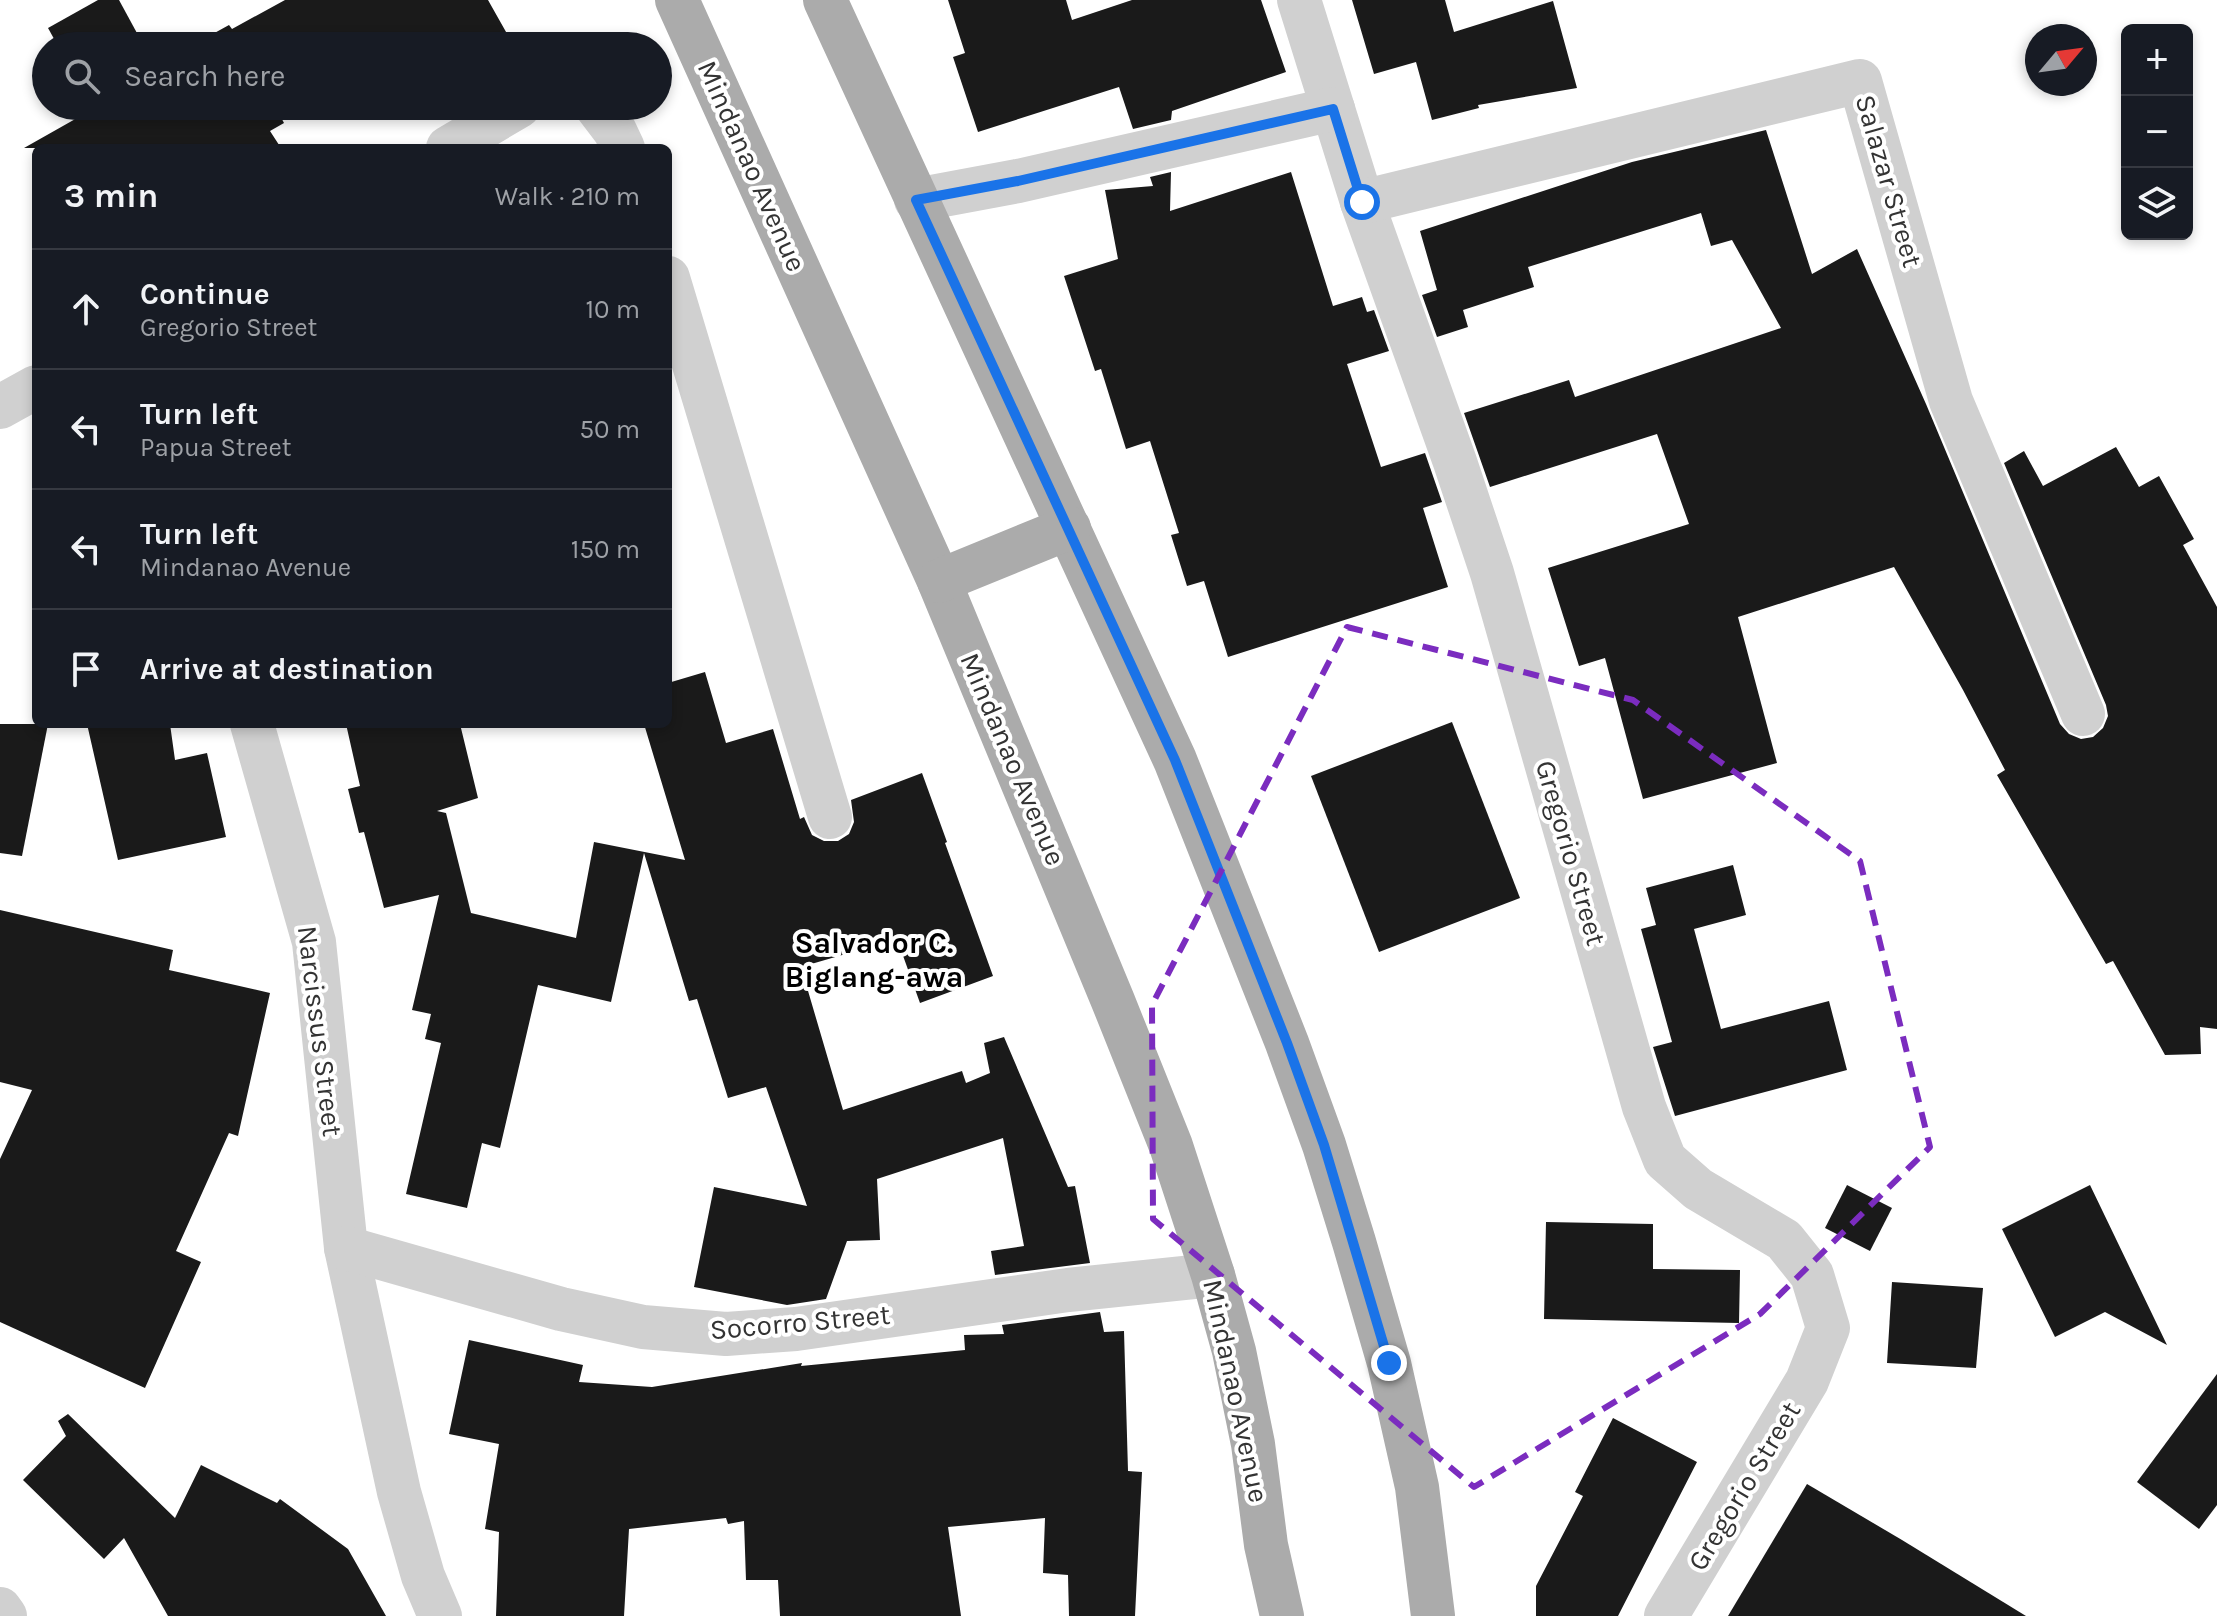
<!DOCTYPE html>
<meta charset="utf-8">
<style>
body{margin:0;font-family:Karla,sans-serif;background:#20242c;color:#f1f3f6}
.controls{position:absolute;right:24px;top:24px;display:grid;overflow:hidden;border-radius:12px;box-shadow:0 4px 12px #0003}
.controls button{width:72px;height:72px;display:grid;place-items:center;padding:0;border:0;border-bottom:2px solid #363941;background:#171b24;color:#f1f3f6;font:40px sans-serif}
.compass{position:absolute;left:2025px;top:24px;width:72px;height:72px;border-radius:50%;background:#171b24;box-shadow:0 4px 12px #0003;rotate:61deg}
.stop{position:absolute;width:24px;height:24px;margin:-18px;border:6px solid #1a73e8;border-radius:50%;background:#fff}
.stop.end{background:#1a73e8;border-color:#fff;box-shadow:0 2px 8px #0008}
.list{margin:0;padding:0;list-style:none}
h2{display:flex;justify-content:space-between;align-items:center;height:104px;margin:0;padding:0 32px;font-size:34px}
h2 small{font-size:26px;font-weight:400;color:#9ea1a6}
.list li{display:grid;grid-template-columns:52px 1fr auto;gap:24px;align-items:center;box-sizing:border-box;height:120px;padding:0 32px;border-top:2px solid #363941}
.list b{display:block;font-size:30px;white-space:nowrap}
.list p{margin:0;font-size:26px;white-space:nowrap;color:#9ea1a6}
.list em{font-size:26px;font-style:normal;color:#9ea1a6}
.icon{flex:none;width:44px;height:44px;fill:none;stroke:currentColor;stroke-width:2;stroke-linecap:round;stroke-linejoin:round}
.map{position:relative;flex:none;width:2217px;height:1616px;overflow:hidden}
.search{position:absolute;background:#171b24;box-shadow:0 4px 12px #0003;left:32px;top:32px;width:640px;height:88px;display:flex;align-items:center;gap:20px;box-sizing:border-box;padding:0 28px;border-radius:44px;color:#9ea1a6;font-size:30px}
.panel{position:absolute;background:#171b24;box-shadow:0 4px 12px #0003;left:32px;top:144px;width:640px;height:584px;border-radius:12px}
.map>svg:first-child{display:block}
.building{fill:#1a1a1a}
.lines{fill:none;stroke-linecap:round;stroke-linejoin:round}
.minor{stroke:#d0d0d0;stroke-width:44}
.major{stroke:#ababab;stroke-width:44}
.route{stroke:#1a73e8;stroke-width:10}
.marked{fill:none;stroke:#7b2cbf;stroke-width:6;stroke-dasharray:16 10;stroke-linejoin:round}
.labels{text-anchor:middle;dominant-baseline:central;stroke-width:8;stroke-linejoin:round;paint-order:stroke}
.street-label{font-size:28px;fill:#333;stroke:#fff}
.neighbourhood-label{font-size:30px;font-weight:bold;fill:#000;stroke:#fff}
</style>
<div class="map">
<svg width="2217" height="1616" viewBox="0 0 2217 1616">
<rect width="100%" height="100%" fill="#fff"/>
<!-- building -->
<g class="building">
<polygon points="98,0 119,0 144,46 58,46 48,28"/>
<polygon points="285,0 488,0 514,46 191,46 229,25 232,29"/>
<polygon points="948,0 1066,0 1072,20 1132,0 1261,0 1286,72 1172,111 1171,120 1133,129 1119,87 978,132 953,57 965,53"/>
<polygon points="1352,0 1445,0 1454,32 1553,1 1577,88 1478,105 1479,108 1432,120 1416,62 1374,74"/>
<polygon points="92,106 275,106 284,123 270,131 281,148 24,148 93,109"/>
<polygon points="1766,130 1812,274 1857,249 1926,404 2060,724 2069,734 2081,739 2093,737 2103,728 2108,716 2106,705 2004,463 2024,451 2043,486 2116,447 2139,487 2159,476 2194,539 2183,545 2217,607 2217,1029 2200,1027 2201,1054 2165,1055 2113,961 2106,964 1997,775 2005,770 1963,690 1894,567 1738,617 1777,763 1643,799 1605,658 1579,666 1548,568 1689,524 1657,434 1490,487 1464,413 1569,380 1575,397 1781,328 1732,240 1711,246 1701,213 1528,267 1534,287 1463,310 1468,327 1437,337 1422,295 1437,290 1420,231 1632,162"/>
<polygon points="1171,172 1170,211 1291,172 1333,306 1362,297 1367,312 1374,310 1389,351 1347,364 1381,467 1425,453 1442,502 1423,508 1448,587 1228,657 1204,581 1187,586 1171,535 1179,533 1150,441 1126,449 1101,369 1095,371 1064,276 1118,259 1105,190 1153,186 1150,177"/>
<polygon points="705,672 726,743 773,729 800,819 804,817 812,835 824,841 838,841 849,834 854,822 851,800 922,773 947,842 945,843 993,976 920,1003 897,939 801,967 843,1110 962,1071 966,1083 990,1073 984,1043 1004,1037 1068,1187 1075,1186 1090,1263 995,1275 991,1251 1024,1246 1003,1138 877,1179 880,1240 847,1241 826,1299 787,1305 694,1287 714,1187 807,1206 766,1087 728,1098 697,999 689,1001 644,853 611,1002 538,985 500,1148 482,1143 467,1208 406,1194 441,1043 425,1039 431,1014 412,1010 439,895 384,908 364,832 359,833 348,789 360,786 346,724 460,724 478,798 437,811 446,813 471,913 576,938 594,842 685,860 644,724 668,724 668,683"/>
<polygon points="1452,722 1520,898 1379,952 1311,776"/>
<polygon points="0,724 48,724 22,856 0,853"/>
<polygon points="87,724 170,724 175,760 207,753 226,837 118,860"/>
<polygon points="1733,865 1746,915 1694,929 1721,1029 1829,1001 1847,1070 1675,1116 1653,1047 1672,1042 1641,929 1656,925 1646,888"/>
<polygon points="0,910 173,950 169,970 270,993 238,1136 229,1133 176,1251 201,1262 145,1388 0,1322 0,1159 32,1090 0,1082"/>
<polygon points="1847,1185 1892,1208 1870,1251 1825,1228"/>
<polygon points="2090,1185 2167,1345 2105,1312 2055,1337 2002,1229"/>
<polygon points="1546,1222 1653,1224 1653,1269 1740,1270 1739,1323 1544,1319"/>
<polygon points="1892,1282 1983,1288 1976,1368 1887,1363"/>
<polygon points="1100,1312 1104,1332 1124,1331 1128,1471 1142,1472 1135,1616 1069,1616 1068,1575 1043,1573 1045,1518 948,1527 961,1616 780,1616 778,1580 746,1580 744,1521 728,1524 726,1518 629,1529 624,1616 496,1616 499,1532 485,1529 499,1444 449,1434 469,1340 583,1365 579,1382 652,1387 802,1363 801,1366 965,1350 964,1335 1004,1334 1002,1325"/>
<polygon points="2217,1374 2217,1505 2199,1529 2137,1482"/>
<polygon points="68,1414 175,1518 201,1465 277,1503 280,1499 348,1549 386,1616 168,1616 124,1538 104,1559 23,1480 66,1436 58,1421"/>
<polygon points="1613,1418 1697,1462 1618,1616 1536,1616 1536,1586 1583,1496 1575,1492"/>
<polygon points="1807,1484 1902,1540 2026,1616 1728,1616"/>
</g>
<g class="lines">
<!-- minor -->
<g class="minor">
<polyline points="1299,0 1362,202 1455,462 1492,573 1644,1107 1665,1160 1698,1189 1784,1240 1812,1275 1828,1328 1807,1381 1666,1616"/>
<polyline points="596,106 615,131 623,148"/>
<polyline points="448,148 519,106"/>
<polyline points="916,200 1018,181 1333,109"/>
<polyline points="1362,202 1860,81 1951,401 2083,714"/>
<polyline points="668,278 830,817"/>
<polyline points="0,407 36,387"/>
<polyline points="252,724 314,942 346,1248 399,1492 423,1576 440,1616"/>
<polyline points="346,1248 561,1309 643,1327 726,1334 796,1329 1068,1290 1213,1275"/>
<polyline points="0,1609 5,1616"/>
</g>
<!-- major -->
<g class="major">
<polyline points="677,0 939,581 1113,1001 1171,1146 1213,1275 1234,1351 1253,1444 1266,1545 1282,1616"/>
<polyline points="825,0 1175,760 1287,1043 1324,1145 1354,1242 1389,1363 1417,1487 1433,1616"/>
<polyline points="939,581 1069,528"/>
</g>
</g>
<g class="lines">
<!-- route -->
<polyline class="route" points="1362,202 1333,109 1018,181 916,200 1175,760 1287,1043 1324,1145 1389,1363"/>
</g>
<!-- marked area -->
<path class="marked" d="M1347 627 1633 700 1860 861 1930 1147 1760 1314 1474 1487 1153 1219 1152 1005Z"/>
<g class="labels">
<!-- street labels -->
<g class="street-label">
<text transform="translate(752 166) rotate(66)">Mindanao Avenue</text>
<text transform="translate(1889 181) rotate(74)">Salazar Street</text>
<text transform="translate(1013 759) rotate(67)">Mindanao Avenue</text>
<text transform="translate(1571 853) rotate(74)">Gregorio Street</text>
<text transform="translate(320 1031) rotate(83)">Narcissus Street</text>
<text transform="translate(800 1322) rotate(-5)">Socorro Street</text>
<text transform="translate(1236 1391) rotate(78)">Mindanao Avenue</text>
<text transform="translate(1744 1486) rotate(-59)">Gregorio Street</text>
</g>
<!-- neighbourhood labels -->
<g class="neighbourhood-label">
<text x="874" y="943">Salvador C.<tspan x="874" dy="34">Biglang-awa</tspan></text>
</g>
</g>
</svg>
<div class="controls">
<button>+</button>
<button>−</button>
<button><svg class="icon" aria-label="layers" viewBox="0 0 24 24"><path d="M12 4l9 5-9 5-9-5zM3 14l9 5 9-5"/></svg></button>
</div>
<svg class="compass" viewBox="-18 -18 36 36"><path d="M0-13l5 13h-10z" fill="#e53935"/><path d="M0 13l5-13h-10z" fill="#9ea1a6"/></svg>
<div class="stop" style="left:1362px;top:202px"></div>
<div class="stop end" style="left:1389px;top:1363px"></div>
<div class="search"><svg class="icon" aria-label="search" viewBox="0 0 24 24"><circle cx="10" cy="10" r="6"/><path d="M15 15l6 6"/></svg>Search here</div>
<section class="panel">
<h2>3 min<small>Walk · 210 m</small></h2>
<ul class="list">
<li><svg class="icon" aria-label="ahead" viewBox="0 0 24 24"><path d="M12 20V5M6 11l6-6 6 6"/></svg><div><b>Continue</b><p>Gregorio Street</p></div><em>10 m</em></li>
<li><svg class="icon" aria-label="left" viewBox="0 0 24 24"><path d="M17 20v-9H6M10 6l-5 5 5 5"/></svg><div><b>Turn left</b><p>Papua Street</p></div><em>50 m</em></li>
<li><svg class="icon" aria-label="left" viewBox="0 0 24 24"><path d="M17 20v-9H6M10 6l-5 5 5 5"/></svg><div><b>Turn left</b><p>Mindanao Avenue</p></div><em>150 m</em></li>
<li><svg class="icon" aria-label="arrive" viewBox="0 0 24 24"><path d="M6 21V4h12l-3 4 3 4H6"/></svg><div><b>Arrive at destination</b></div></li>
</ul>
</section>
</div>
